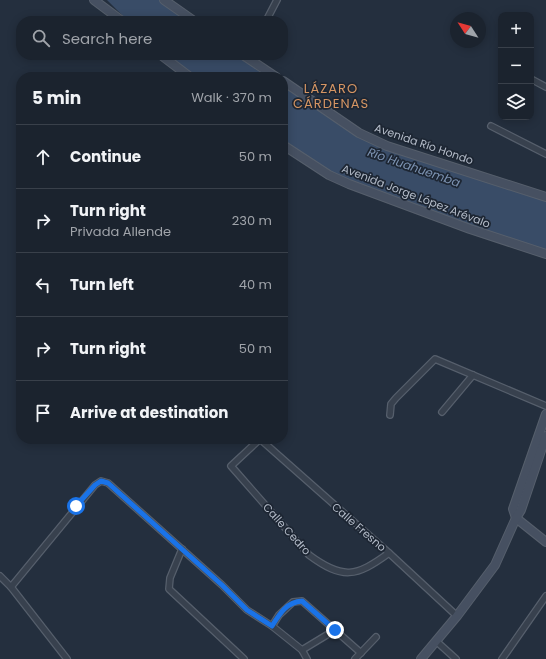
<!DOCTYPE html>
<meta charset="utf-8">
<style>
body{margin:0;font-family:Poppins,sans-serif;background:#242b36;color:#f1f3f6}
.controls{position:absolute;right:12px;top:12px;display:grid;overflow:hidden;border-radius:8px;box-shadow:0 2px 10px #0003}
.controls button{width:36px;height:36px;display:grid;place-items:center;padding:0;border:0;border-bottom:1px solid #39404a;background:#1b232e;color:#f1f3f6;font:20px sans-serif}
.compass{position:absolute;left:450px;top:12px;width:36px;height:36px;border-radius:50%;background:#1b232e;box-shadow:0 2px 10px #0003;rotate:306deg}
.stop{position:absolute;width:12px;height:12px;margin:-9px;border:3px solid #1a73e8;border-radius:50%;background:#fff}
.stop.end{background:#1a73e8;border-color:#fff;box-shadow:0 1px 4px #0008}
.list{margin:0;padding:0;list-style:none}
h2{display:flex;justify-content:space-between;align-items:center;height:52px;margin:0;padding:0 16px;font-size:17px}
h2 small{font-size:13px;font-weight:400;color:#a0a4aa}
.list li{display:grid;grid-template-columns:26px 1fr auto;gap:12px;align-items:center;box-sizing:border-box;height:64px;padding:0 16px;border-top:1px solid #39404a}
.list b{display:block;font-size:15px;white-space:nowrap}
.list p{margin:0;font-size:13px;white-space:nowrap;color:#a0a4aa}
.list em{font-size:13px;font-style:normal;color:#a0a4aa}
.icon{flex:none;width:22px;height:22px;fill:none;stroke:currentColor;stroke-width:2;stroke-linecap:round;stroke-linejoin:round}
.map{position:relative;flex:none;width:546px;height:659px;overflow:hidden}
.search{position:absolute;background:#1b232e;box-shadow:0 2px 10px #0003;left:16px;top:16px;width:272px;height:44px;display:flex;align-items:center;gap:10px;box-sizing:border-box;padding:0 14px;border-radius:16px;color:#a0a4aa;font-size:15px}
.panel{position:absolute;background:#1b232e;box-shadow:0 2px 10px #0003;left:16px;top:72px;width:272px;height:372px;border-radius:16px}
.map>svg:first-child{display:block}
.water{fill:#394c67}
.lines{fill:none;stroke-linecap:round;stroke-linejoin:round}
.street-casing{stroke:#565f6c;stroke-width:8}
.secondary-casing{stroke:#565f6c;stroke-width:10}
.street{stroke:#38414e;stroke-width:5.5}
.secondary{stroke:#465061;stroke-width:8}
.route{stroke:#1a73e8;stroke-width:5}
.labels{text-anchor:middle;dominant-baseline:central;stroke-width:3.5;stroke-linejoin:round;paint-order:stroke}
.street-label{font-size:11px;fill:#b4bcc9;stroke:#1d2633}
.water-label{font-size:12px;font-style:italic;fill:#7c92b1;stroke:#1d2633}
.quarter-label{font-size:13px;letter-spacing:1px;fill:#d59563;stroke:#1d2633}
</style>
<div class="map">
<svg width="546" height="659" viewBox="0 0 546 659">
<rect width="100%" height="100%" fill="#242f3e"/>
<!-- water -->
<g class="water">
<polygon points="107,0 163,0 194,21 128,21"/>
<polygon points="162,55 243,55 275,77 191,77"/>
<polygon points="283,82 360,134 546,200 546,252 344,181 283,145"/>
</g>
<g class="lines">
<defs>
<g id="street">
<polyline points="266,21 277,0"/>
<polyline points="531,79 546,87"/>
<polyline points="491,126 546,154"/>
<polyline points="442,412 473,375"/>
<polyline points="390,415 391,404 396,398 435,359 546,406"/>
<polyline points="260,439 389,553 457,616"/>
<path d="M260 439 231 466 309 555C343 580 356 577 389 553"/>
<polyline points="182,549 170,578 169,589 244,659"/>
<polyline points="0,576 11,587 67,659"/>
<polyline points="11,587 95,485 101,481 108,483 222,585 247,610 272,626 302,650 307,659"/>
<polyline points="272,626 279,615 293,602 302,601 361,653"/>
<polyline points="436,641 456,659"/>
<polyline points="302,650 335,630"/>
<polyline points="355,659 376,637"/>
<polyline points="502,659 546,596"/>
</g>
<g id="secondary">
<polyline points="94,0 122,21"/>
<polyline points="164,0 194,21"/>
<polyline points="161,55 190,77"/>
<polyline points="243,55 276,77"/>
<polyline points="283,81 359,133 387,146 546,197"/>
<polyline points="283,145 329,175 349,184 470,229 546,254"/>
<polyline points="546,414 513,509 516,518 546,542"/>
<polyline points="421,659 457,616 495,565 516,518 521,510 546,436"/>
</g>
</defs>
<!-- street casing -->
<use href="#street" class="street-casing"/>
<!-- secondary casing -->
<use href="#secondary" class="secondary-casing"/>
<!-- street -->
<use href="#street" class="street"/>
<!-- secondary -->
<use href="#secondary" class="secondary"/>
</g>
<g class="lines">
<!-- route -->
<path class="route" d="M76 506 95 485 101 481 108 483 222 585 247 610 272 626C280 613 287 602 302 601L335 630"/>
</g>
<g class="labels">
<!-- street labels -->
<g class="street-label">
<text transform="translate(424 144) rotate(19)">Avenida Río Hondo</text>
<text transform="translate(416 196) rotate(21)">Avenida Jorge López Arévalo</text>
<text transform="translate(359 527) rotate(41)">Calle Fresno</text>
<text transform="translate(287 529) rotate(48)">Calle Cedro</text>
</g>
<!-- water labels -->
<g class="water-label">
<text transform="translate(414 167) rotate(19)">Río Huahuemba</text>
</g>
<!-- quarter labels -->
<g class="quarter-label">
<text x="331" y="88">LÁZARO<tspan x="331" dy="15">CÁRDENAS</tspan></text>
</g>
</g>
</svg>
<div class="controls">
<button>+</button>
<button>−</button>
<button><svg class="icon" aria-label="layers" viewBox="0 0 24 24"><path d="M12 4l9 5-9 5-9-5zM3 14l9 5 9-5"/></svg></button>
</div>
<svg class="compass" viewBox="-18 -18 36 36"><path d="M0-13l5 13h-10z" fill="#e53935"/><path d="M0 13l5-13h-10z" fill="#a0a4aa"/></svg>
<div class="stop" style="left:76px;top:506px"></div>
<div class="stop end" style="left:335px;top:630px"></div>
<div class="search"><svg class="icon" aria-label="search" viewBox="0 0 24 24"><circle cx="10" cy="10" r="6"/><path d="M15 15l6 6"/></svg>Search here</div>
<section class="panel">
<h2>5 min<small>Walk · 370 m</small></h2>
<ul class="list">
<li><svg class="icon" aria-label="ahead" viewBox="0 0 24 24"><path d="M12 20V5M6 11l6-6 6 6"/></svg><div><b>Continue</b></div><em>50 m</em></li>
<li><svg class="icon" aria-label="right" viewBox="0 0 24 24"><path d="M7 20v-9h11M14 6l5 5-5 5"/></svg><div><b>Turn right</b><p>Privada Allende</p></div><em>230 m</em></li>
<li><svg class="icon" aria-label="left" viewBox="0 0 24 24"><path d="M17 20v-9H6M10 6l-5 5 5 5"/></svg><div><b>Turn left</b></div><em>40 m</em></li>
<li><svg class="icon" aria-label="right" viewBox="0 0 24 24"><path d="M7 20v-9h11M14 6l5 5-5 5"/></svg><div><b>Turn right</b></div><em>50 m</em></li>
<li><svg class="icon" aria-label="arrive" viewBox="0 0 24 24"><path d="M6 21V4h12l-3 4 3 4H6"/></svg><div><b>Arrive at destination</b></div></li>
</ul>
</section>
</div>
